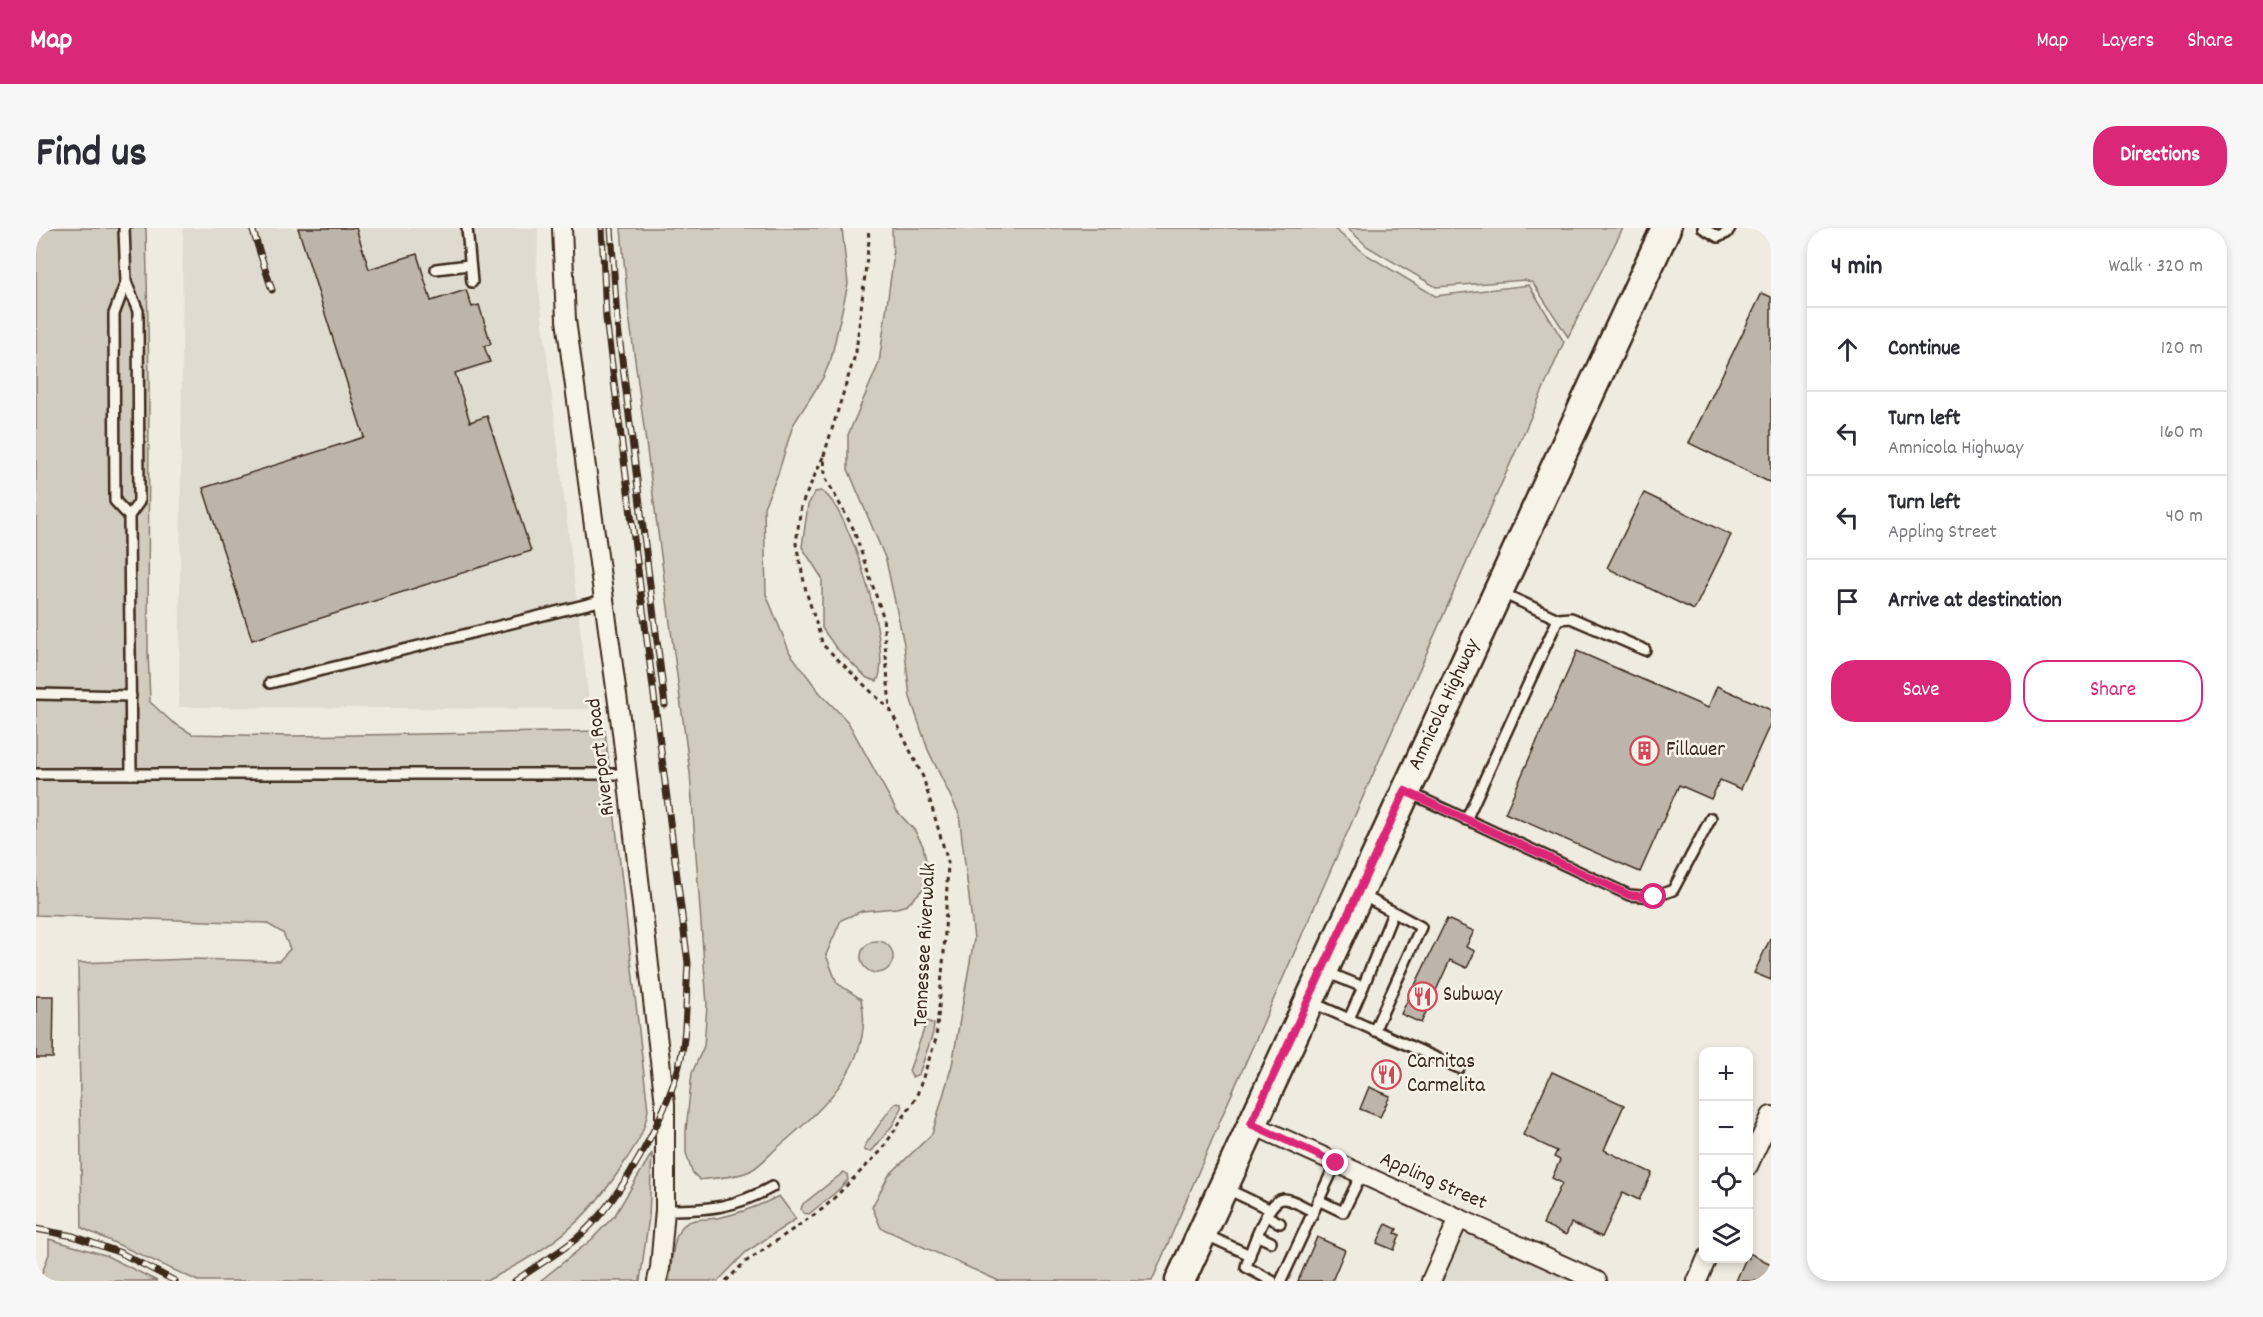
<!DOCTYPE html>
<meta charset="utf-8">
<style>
body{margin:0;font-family:Dekko,sans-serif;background:#f7f7f7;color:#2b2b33}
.controls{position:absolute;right:18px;bottom:18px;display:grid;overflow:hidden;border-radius:12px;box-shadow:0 3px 9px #0003}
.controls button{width:54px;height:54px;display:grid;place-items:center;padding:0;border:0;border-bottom:2px solid #e1e1e2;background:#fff;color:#2b2b33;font:30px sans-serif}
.stop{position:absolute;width:18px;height:18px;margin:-14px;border:4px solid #db2777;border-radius:50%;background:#fff}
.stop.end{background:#db2777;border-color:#fff;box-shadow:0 2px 6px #0008}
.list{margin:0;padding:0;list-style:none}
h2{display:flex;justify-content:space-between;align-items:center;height:78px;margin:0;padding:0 24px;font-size:26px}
h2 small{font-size:20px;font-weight:400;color:#7c7c81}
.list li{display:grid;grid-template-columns:39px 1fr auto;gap:18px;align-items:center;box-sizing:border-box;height:84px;padding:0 24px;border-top:2px solid #e1e1e2}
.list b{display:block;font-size:22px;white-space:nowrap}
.list p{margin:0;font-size:20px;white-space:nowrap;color:#7c7c81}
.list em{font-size:20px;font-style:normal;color:#7c7c81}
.actions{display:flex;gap:12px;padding:18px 24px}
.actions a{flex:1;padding:14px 0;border:2px solid #db2777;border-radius:24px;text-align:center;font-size:21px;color:#db2777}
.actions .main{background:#db2777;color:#fff}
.icon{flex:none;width:33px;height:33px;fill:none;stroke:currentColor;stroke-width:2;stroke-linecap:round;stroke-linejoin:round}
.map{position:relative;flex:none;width:1735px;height:1053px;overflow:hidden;border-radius:24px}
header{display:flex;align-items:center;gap:36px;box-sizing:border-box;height:84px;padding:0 30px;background:#db2777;color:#fff}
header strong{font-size:28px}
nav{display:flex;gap:33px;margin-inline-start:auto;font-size:21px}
.intro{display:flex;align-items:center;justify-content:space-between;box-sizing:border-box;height:144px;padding:0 36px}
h1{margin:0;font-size:42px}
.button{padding:15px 27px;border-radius:24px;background:#db2777;color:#fff;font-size:21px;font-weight:700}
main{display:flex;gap:36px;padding:0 36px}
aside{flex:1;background:#fff;border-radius:24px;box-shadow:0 3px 9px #0003}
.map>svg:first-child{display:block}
.built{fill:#e0dbd0}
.green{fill:#d1cbc0;stroke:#867a6f;stroke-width:1.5}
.building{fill:#bdb5aa;stroke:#3b2a1e;stroke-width:1.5}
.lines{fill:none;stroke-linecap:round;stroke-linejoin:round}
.service-casing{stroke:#3b2a1e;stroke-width:14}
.minor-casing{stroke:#3b2a1e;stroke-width:22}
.primary-casing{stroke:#3b2a1e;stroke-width:33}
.path{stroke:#3b2a1e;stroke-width:3;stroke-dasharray:4.5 4.5;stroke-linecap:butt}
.service{stroke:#f7f3e8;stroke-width:9}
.minor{stroke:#f7f3e8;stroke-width:18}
.primary{stroke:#f7f3e8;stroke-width:28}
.rail-casing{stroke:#3b2a1e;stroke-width:7}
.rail{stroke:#f7f3e8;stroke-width:4.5;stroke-dasharray:14;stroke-linecap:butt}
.route{stroke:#db2777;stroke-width:8}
.labels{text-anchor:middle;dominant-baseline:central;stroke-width:5;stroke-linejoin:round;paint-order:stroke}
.street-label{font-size:21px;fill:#3b2a1e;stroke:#f7f3e8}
.poi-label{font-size:21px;fill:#3b2a1e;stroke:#f7f3e8;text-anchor:start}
</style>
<header>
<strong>Map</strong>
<nav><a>Map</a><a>Layers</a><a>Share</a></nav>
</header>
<div class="intro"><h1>Find us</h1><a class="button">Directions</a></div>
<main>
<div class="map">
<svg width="1735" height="1053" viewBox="0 0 1735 1053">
<rect width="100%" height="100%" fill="#efebe0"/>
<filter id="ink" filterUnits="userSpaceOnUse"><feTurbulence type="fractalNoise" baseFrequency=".0167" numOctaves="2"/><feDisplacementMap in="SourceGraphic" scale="12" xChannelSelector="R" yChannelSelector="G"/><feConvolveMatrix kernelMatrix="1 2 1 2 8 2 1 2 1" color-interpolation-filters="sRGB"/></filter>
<g filter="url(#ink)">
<!-- built -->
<g class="built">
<polygon points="147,0 502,0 501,46 554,481 143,479"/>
<polygon points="1428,1003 1538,1053 1404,1053"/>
</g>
<!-- green -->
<g class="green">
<path d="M0 0H110L113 150 112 423 114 474 136 494 156 506 255 508 569 503 612 882C608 906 601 915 588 935 551 994 512 1023 450 1053H162L46 1000 42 735 154 731 243 733 254 721 247 705 230 695 0 687Z"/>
<path d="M585 0H806L812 56 795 131 787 150 757 197 742 246 728 279 730 366 754 425 784 465 812 494 861 583 879 603 887 618 892 643 887 661 871 677 861 680 826 683 805 692 790 727 801 755 825 771C840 833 785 884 742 919 734 926 724 938 714 943 702 949 678 950 664 952L656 944 650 925V902L656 845 668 818 671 777 654 545 593 87Z"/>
<polygon points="856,0 1297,0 1331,27 1399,68 1493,57 1528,114 1190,879 1116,1053 963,1053 845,1000 836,979 853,947 896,906 916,837 938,711 923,586 892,522 874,469 868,416 850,332 812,241 812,207 843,135 857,33"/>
<polygon points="1311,0 1587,0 1532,109 1497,55 1489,52 1400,59 1332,19"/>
<path d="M785 263C813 275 858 427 841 453L831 450 800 420 786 400V350L766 319 772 277 779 264Z"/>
<circle cx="841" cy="729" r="16"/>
<polygon points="891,793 898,796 897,805 883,846 876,849 873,843"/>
<path d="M860 875 865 876 866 880 856 898 836 923H830L828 921 830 916C836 908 854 879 860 875Z"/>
<polygon points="616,925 613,989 604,1053 504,1053 555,1012 579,987"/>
<polygon points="808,944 811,946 812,952 800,964 773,986 767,985 765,981 767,976"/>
<path d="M743 968 760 991 710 1024 682 1053H633C636 1038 636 1009 646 999 654 989 670 992 681 990 702 986 725 977 743 968Z"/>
<polygon points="13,1011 69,1027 121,1053 3,1053 13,1026"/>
</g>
<!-- building -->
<g class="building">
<polygon points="262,0 320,0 333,41 381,26 395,73 430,62 436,79 443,77 455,116 448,118 454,134 419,145 434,194 451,188 495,323 216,412 167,260 328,209"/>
<polygon points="1726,65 1735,69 1735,255 1653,215"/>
<polygon points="1608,265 1695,307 1658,382 1571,340"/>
<polygon points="1541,423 1672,480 1681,458 1735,482 1735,494 1705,561 1684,552 1675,571 1643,557 1604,644 1469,585"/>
<polygon points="1411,691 1438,703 1430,719 1439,723 1431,740 1414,732 1385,795 1365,786"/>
<polygon points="1735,709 1735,752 1718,745"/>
<polygon points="0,768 18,768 17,830 0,830"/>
<polygon points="1516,844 1588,877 1568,922 1616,945 1603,972 1587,964 1566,1009 1535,995 1530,1007 1507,996 1526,955 1516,950 1524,932 1518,929 1521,923 1487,907"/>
<polygon points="1333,859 1354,868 1344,889 1324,881"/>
<polygon points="1350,996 1361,1001 1359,1005 1364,1007 1358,1022 1341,1015"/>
<polygon points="1281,1009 1309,1022 1296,1053 1262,1053"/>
<polygon points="1713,1025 1735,1036 1735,1053 1700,1053 1710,1030 1713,1030"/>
</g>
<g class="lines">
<defs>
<g id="service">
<polyline points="88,0 90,54"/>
<polyline points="431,0 436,54"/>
<polyline points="1667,0 1682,9 1691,5 1694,0"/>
<polyline points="400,41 433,37"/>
<polyline points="93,288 79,273 78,86 90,54 102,83 103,274 93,288 95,546"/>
<polyline points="1522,391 1535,390 1609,422"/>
<polyline points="234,455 568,372"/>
<polyline points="0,466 95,468"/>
<polyline points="0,546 591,546"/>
<polyline points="1374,565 1593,667 1618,669 1637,662 1675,590"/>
<polyline points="1430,592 1522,391 1464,364"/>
<polyline points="1326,667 1385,699 1338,803"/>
<polyline points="1290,744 1327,759 1357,685"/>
<polyline points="1275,774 1423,840"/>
<polyline points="1313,791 1327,759"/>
<polyline points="1191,961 1233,981"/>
<polyline points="1282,972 1307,984 1325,947"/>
<path d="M629 982C672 982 698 980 736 959"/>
<polyline points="1230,988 1244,995"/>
<polyline points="1168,1006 1214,1027"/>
<polyline points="1222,1008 1235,1014"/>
<path d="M1236 1053 1210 1039C1214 1025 1231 972 1247 971 1255 970 1269 980 1277 983"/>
<polyline points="1245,1053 1300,935"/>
</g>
<g id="minor">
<polyline points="526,0 530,92 586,504 629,876 629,982 624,1040 621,1053"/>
<polyline points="1215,896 1561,1053"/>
<polyline points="1712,938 1735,888"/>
<polyline points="1395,1053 1423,990"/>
<polyline points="1661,1053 1671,1030"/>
</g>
<polyline id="primary" points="1144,1053 1630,0"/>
</defs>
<!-- service casing -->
<use href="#service" class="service-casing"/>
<!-- minor casing -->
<use href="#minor" class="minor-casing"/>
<!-- primary casing -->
<use href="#primary" class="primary-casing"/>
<!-- path -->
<g class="path">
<polyline points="787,229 765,278 760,316 770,363 787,417 852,480"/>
<polyline points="690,1053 708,1035 788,980 845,923 880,870 900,811 908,725 912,634 887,549 854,481 847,388 817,300 789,249 788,227 820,124 833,12 832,0"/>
</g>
<!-- service -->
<use href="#service" class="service"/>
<!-- minor -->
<use href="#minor" class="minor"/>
<!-- primary -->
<use href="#primary" class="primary"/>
<defs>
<g id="rail">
<polyline points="216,0 236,62"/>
<polyline points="575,0 581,91 629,477"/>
<polyline points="0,1001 37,1008 85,1025 139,1053"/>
<path d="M479 1053C499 1039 521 1026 540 1011 584 976 640 874 647 818 651 791 650 762 652 735L570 90 566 0"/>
</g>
</defs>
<!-- rail casing -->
<use href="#rail" class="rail-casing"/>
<!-- rail -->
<use href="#rail" class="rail"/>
</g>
</g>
<g class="lines" filter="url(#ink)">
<!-- route -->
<polyline class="route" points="1300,935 1215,896 1369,563 1593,667 1618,669"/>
</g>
<!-- icons -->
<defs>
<symbol id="building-ring" viewBox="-11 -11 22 22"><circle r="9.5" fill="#f7f3e8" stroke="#d1495b" stroke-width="1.5"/><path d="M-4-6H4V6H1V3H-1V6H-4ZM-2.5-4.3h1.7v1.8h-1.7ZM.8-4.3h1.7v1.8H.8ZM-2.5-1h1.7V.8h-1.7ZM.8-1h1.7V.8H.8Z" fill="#d1495b"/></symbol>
<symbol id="restaurant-ring" viewBox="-11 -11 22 22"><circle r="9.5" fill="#f7f3e8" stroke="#d1495b" stroke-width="1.5"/><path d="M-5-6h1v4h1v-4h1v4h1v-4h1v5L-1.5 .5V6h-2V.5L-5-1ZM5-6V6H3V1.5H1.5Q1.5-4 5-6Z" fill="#d1495b"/></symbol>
</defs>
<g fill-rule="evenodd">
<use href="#building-ring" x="1592" y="506" width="33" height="33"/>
<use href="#restaurant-ring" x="1370" y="752" width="33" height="33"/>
<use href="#restaurant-ring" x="1334" y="830" width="33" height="33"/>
</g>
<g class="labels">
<!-- street labels -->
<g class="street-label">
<text transform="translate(1409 477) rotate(-65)">Amnicola Highway</text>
<text transform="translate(566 529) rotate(-97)">Riverport Road</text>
<text transform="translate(890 717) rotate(-87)">Tennessee Riverwalk</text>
<text transform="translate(1397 954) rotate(24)">Appling Street</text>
</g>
<!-- poi labels -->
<g class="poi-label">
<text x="1630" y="523">Fillauer</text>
<text x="1407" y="768">Subway</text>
<text x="1371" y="835">Carnitas<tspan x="1371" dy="24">Carmelita</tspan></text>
</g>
</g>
</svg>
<div class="controls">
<button>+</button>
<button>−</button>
<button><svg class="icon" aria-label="locate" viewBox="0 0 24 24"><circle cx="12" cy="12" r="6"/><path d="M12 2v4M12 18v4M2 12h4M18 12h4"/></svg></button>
<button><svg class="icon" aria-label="layers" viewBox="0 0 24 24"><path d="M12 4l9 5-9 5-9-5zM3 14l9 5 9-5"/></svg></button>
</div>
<div class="stop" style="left:1618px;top:669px"></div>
<div class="stop end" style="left:1300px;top:935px"></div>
</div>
<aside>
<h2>4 min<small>Walk · 320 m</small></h2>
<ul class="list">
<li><svg class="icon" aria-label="ahead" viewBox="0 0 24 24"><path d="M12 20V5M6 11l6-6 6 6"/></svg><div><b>Continue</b></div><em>120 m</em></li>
<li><svg class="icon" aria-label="left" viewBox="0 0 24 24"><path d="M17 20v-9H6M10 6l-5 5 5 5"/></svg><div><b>Turn left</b><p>Amnicola Highway</p></div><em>160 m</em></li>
<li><svg class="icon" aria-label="left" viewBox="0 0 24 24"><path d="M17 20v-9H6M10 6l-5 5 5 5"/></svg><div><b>Turn left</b><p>Appling Street</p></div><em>40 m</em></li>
<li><svg class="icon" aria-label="arrive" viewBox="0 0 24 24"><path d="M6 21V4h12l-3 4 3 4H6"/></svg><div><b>Arrive at destination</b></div></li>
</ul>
<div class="actions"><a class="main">Save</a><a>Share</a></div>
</aside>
</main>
